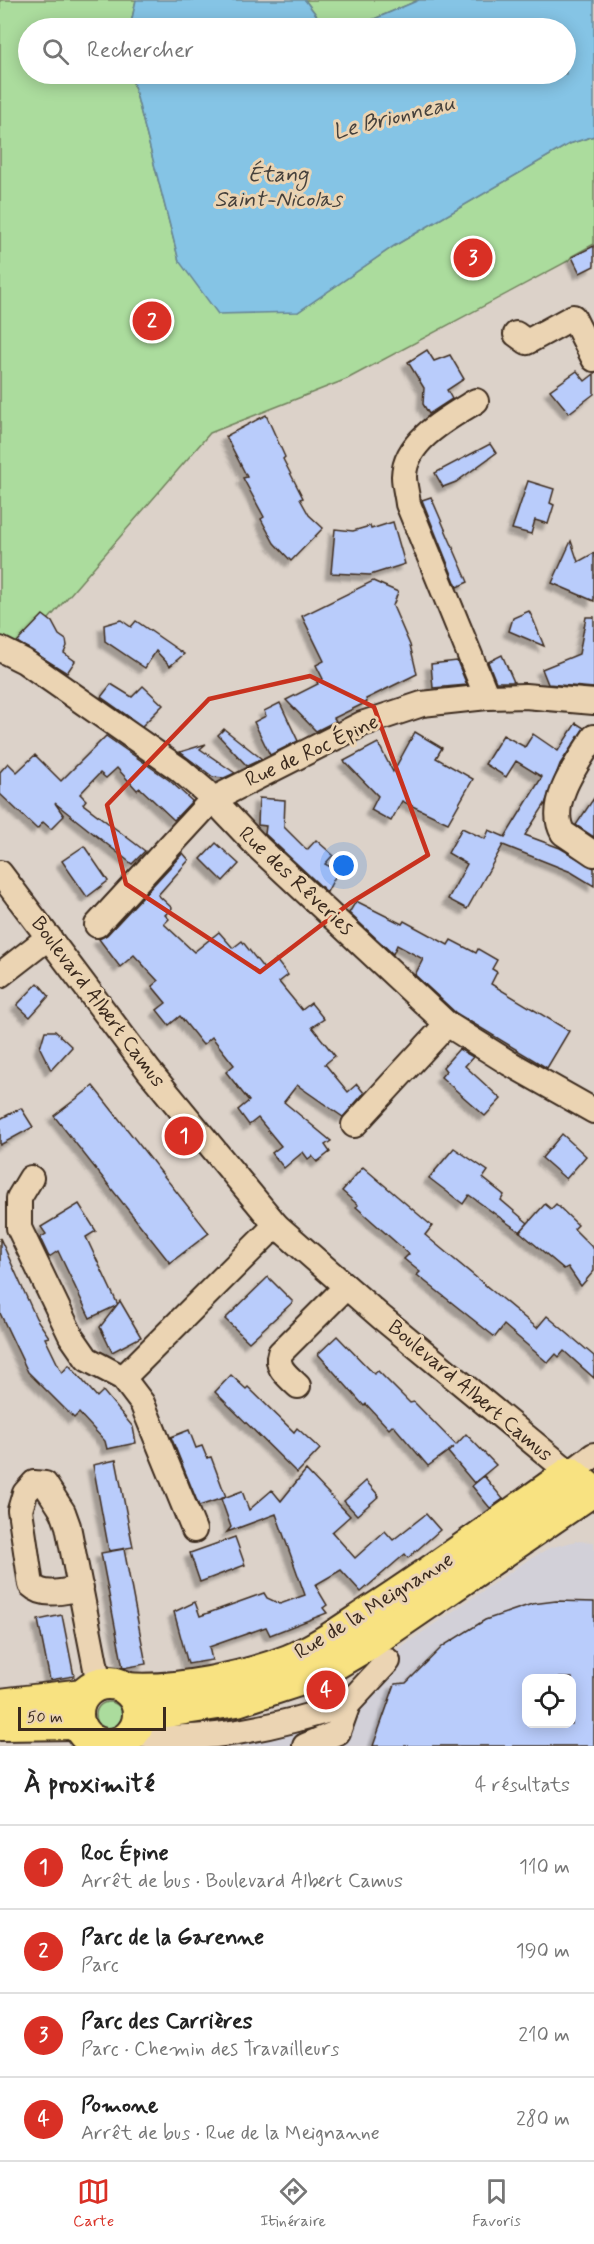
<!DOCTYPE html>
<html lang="fr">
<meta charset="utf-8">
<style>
body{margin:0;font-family:Mynerve,sans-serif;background:#f2f2f2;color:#222}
.controls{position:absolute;right:18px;bottom:18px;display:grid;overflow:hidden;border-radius:12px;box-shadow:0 3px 15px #0003}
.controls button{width:54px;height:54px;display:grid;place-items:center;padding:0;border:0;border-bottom:2px solid #e0e0e0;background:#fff;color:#222;font:30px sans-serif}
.scale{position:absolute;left:18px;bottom:15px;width:148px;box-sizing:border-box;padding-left:6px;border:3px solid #3b2a1e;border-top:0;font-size:16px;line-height:21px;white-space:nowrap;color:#3b2a1e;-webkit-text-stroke:4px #ebd4b3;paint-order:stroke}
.you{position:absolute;left:344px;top:866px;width:21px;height:21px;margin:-15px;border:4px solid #fff;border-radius:50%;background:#1a73e8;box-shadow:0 0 0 9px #1a73e833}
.badge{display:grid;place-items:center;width:39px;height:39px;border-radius:50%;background:#d93025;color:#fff;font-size:20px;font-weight:700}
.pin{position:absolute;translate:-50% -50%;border:3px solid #fff;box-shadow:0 2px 6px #0006}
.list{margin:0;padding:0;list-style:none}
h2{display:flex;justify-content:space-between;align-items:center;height:78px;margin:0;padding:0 24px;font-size:26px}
h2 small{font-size:20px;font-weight:400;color:#767676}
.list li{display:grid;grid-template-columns:39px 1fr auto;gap:18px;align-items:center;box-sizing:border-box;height:84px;padding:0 24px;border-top:2px solid #e0e0e0}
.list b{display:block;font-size:22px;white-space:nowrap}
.list p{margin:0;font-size:20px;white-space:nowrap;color:#767676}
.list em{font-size:20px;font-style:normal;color:#767676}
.icon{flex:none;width:33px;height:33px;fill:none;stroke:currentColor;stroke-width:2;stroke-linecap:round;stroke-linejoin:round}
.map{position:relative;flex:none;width:594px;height:1746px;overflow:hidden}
.search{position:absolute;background:#fff;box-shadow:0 3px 15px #0003;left:18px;right:18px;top:18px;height:66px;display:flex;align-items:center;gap:15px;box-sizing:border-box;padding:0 21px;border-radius:33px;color:#767676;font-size:22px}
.sheet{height:414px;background:#fff}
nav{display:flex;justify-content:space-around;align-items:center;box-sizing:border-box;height:84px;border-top:2px solid #e0e0e0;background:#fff;font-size:16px;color:#767676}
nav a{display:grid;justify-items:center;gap:3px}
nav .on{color:#d93025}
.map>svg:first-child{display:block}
.built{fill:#d2d0d8;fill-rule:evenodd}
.green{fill:#abdc9d;stroke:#73835e;stroke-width:1.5}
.water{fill:#85c4e5;stroke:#678695;stroke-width:1.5}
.building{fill:#b9ccfb;stroke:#3b2a1e;stroke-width:1.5;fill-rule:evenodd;filter:url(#shadow)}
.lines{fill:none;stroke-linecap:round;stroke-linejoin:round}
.minor-casing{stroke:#3b2a1e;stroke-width:28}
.major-casing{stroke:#3b2a1e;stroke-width:36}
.minor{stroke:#ebd4b3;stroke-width:24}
.major{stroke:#f8e281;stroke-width:32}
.marked{fill:none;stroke:#c8321e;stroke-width:4.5;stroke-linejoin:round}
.labels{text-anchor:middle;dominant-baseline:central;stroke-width:6;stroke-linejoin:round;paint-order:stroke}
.street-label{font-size:21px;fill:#3b2a1e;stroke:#ebd4b3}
.water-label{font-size:22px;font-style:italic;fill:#46413c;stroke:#ebd4b3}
</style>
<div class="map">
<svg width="594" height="1746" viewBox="0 0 594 1746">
<defs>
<filter id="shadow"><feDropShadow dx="-5.5" dy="5.5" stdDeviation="1.5" flood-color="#0004"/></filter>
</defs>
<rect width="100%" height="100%" fill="#dcd2c9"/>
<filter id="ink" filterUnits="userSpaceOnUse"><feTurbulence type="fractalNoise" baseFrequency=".0167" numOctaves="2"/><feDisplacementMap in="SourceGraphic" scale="12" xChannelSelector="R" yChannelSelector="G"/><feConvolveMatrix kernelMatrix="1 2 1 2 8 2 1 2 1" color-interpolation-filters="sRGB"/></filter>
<g filter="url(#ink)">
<!-- built -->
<path class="built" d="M576 1541 594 1542V1746H159L300 1707 341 1688 525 1562 549 1548ZM526 1678H572V1724H526Z"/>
<!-- green -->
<g class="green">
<polygon points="0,0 136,0 130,28 28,28 28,74 131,74 179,261 298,312 394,246 569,144 594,136 594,244 572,256 568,261 347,379 210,433 22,650 0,636"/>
<polygon points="305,0 419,0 353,28 326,28"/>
<circle cx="109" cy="1715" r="13"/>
</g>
<!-- water -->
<g class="water">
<polygon points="136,0 305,0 326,28 130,28"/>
<polygon points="419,0 594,0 594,136 569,144 394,246 298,312 218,314 179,261 131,74 566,74 566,28 353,28"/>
</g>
<!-- building -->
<g class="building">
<polygon points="594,246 594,266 580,273 572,257"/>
<polygon points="427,350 434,361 450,355 464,379 447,390 452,399 429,414 423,404 424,388 408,362"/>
<polygon points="577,371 585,381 594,374 594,394 569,413 550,390"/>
<polygon points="266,415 285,457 283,459 303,498 300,499 309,515 323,528 291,561 274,543 261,519 264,517 243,478 247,477 226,436"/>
<polygon points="490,444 496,453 456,482 443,487 435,473"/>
<polygon points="528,481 554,489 550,503 554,505 548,524 535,520 531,534 512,529"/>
<polygon points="431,497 468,582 457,587 422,500"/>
<polygon points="393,522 405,564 370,575 331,573 335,529 353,531 370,526 371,529"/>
<polygon points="571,541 578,562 594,553 594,601 552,583"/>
<polygon points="373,581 398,592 393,606 410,645 417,674 366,699 367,702 334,718 336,721 316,731 286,700 318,684 317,682 323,679 316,665 324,661 302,616"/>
<polygon points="529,611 533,619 544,646 509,631 513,618"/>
<polygon points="43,615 52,622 59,635 66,640 67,646 64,653 75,661 67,673 17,642"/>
<polygon points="586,617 594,617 594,688 548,684 542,669 579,654"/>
<polygon points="121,620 131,627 136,621 184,654 170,666 156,651 145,668 105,641 104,625"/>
<polygon points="502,655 514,682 496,682 488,662"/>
<polygon points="457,661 467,685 433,688 431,664"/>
<polygon points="111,684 132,697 143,686 163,705 142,726 101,697"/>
<polygon points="280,703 298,741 270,755 254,722 266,716 264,711"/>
<polygon points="576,723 584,728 560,764 545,804 525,835 560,848 594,868 594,886 571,872 503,845 467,909 448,899 467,864 448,853 462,828 485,839 489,830 505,837 542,777 516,761 506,777 485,764 503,735 525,747 533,734 558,751"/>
<polygon points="224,729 262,759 247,766 218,735"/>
<polygon points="415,732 442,748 436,758 473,779 448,823 402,801 391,821 371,810 378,796 344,761 378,743 393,772"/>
<polygon points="106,736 169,780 192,801 174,820 140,788 137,790 117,768 106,778 100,773 80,794 86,800 83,804 145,851 132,864 55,803 64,816 51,829 43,822 37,829 0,794 0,772 8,763 17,772 35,755 61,781"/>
<polygon points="206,744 200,749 235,773 224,778 213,777 180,752"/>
<polygon points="259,798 285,800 284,827 307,850 316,840 333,855 325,864 338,871 327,892 265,834 266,826 258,825"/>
<polygon points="594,798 594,837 576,825"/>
<polygon points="216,843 239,864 223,881 201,859"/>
<polygon points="84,846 108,881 87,897 62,861"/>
<polygon points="183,853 189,860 158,895 172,908 165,915 169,919 164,924 194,952 219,932 233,948 242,941 264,969 276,960 288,975 279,982 302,1010 311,1003 324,1019 312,1027 335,1056 325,1064 348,1092 357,1084 364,1093 343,1117 297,1085 284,1102 331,1141 325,1145 330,1152 317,1162 312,1156 308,1159 303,1152 284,1168 272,1153 281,1146 258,1118 249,1125 238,1110 249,1101 226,1072 234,1065 212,1037 203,1045 180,1016 169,1025 157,1010 166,1003 152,986 158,981 134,955 120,967 99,939 107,935"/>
<polygon points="356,901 402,924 404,921 448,945 451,940 476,953 478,949 497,960 492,969 497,972 491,984 569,1031 547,1068 456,1013 415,975 423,959 397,945 393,954 349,913"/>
<polygon points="38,983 49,996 30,1017 17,1005"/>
<polygon points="45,1031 55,1031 72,1047 51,1070 40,1048"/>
<polygon points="459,1049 473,1057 465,1066 501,1099 485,1116 441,1077 446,1071 443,1067"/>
<polygon points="93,1086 209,1233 170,1263 54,1116"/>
<polygon points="21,1108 33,1127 0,1145 0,1119"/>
<polygon points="562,1134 586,1156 566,1179 542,1158"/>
<polygon points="454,1148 488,1171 483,1178 504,1195 501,1200 528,1223 520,1232 469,1195 463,1204 429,1178"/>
<polygon points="363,1167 432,1226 425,1235 537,1328 547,1316 594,1356 594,1378 564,1351 559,1357 556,1354 548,1363 504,1325 495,1337 417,1275 420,1272 404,1259 409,1254 356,1207 358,1205 342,1191"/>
<polygon points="79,1204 96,1231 86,1237 118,1305 90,1318 58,1251 49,1257 40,1238 46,1234 41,1227"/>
<polygon points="545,1204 551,1209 556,1204 578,1225 574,1229 594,1249 594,1271 581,1286 568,1267 564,1269 520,1232"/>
<polygon points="0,1238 36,1318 49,1337 45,1338 62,1373 69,1365 97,1397 103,1391 133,1427 136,1443 107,1449 105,1441 79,1413 74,1418 28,1372 0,1313"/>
<polygon points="268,1277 293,1302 249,1342 225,1319"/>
<polygon points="120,1301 141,1337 112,1352 100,1327"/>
<polygon points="337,1336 374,1374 378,1371 410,1403 414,1402 456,1445 466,1434 496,1465 474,1483 448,1452 454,1447 428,1466 393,1425 389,1429 366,1404 364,1406 318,1354"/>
<polygon points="231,1375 246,1389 248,1387 294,1432 297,1428 320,1449 297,1473 215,1392"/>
<polygon points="189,1430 196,1448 202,1446 207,1458 211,1457 226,1497 199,1506 171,1437"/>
<polygon points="116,1460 133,1547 109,1551 93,1465"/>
<polygon points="306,1470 350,1516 332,1532 355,1558 385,1531 393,1540 426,1514 440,1530 408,1558 405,1554 361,1592 341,1570 315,1585 327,1605 323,1608 327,1613 270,1635 266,1627 209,1647 212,1660 188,1664 174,1612 195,1602 200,1616 264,1593 267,1598 280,1604 305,1595 276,1514 227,1532 231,1527 221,1499 242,1491 249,1510 272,1490 281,1501"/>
<polygon points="484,1476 503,1499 490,1508 472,1486"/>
<polygon points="366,1481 379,1496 357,1515 344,1501"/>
<polygon points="235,1537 245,1565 200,1582 190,1553"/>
<polygon points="124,1549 146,1664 123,1668 101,1553"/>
<path d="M556 1601 594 1602V1746H373L395 1684 406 1683 443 1646 485 1620 532 1604ZM526 1678H572V1724H526Z"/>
<polygon points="62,1615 74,1676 50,1680 38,1620"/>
</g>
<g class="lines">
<defs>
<g id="minor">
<polyline points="516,334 527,342 573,317 594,359"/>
<path d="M476 401C450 417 405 440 404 476 404 485 407 495 408 504L487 697"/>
<polyline points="0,649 24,661 179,769 205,791 259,848 447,1024 509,1063 594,1111"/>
<path d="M594 737C578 762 546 804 563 833L594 854"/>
<polyline points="0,873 149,1071 276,1225 381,1317 570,1473 594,1455"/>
<polyline points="97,925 212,800 362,724 422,704 487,697 525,696 594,702"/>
<polyline points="0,975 49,937"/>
<polyline points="354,1125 447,1024"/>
<polyline points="31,1178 19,1198 19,1228 71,1336 87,1359 123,1378 142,1403 194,1530"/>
<polyline points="123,1378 276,1225"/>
<path d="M298 1386C288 1376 275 1368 280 1353L346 1287"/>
<path d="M81 1588C64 1591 45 1598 31 1585L20 1510 25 1493 34 1483 45 1484 63 1512 68 1526 99 1684"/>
<path d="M132 1734C200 1746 284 1725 348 1704"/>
<polyline points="112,1745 112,1746"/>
<polyline points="305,1746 338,1732 348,1704 388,1661"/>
</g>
<g id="major">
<circle cx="108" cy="1714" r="31"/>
<path d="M127 1689C173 1693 246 1678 289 1661 318 1649 345 1629 371 1612 439 1568 504 1520 570 1473L594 1493"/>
<polyline points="0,1705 83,1695"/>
<polyline points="140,1715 237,1700 317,1674 366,1645 591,1491"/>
<polyline points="0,1724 78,1723"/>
</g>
</defs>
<!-- minor casing -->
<use href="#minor" class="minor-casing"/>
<!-- major casing -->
<use href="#major" class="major-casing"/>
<!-- minor -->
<use href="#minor" class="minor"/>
<!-- major -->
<use href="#major" class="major"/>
</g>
</g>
<!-- marked area -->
<path class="marked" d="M310 676 374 707 428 855 350 903 260 972 126 884 107 805 209 699Z"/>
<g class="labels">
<!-- street labels -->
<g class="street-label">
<text transform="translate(312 751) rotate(-25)">Rue de Roc Épine</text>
<text transform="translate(296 881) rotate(43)">Rue des Rêveries</text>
<text transform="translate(98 1002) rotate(53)">Boulevard Albert Camus</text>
<text transform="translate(470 1391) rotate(40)">Boulevard Albert Camus</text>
<text transform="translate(374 1606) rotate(-32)">Rue de la Meignanne</text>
</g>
<!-- water labels -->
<g class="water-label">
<text transform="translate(394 118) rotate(-14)">Le Brionneau</text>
<text x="278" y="175">Étang<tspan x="278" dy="25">Saint-Nicolas</tspan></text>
</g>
</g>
</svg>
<div class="controls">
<button><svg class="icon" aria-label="locate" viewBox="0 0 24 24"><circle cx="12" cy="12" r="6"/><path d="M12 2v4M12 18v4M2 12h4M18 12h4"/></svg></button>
</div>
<div class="scale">50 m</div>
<div class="you"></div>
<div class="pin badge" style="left:184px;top:1136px">1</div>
<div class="pin badge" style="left:152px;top:321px">2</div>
<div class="pin badge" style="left:473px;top:258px">3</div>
<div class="pin badge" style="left:326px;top:1690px">4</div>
<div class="search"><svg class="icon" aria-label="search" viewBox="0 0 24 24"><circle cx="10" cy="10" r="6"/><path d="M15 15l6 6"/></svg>Rechercher</div>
</div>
<section class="sheet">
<h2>À proximité<small>4 résultats</small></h2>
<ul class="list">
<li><span class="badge">1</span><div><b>Roc Épine</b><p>Arrêt de bus · Boulevard Albert Camus</p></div><em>110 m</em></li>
<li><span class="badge">2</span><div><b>Parc de la Garenne</b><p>Parc</p></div><em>190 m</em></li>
<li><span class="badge">3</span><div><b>Parc des Carrières</b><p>Parc · Chemin des Travailleurs</p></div><em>210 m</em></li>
<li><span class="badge">4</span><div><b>Pomone</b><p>Arrêt de bus · Rue de la Meignanne</p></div><em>280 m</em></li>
</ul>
</section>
<nav>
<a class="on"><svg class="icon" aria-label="map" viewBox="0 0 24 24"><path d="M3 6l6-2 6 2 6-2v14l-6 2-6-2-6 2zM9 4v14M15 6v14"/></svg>Carte</a>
<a><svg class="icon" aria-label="directions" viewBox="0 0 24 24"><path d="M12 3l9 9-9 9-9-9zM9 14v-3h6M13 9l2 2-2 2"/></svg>Itinéraire</a>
<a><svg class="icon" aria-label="saved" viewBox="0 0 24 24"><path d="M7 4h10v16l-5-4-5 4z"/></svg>Favoris</a>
</nav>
